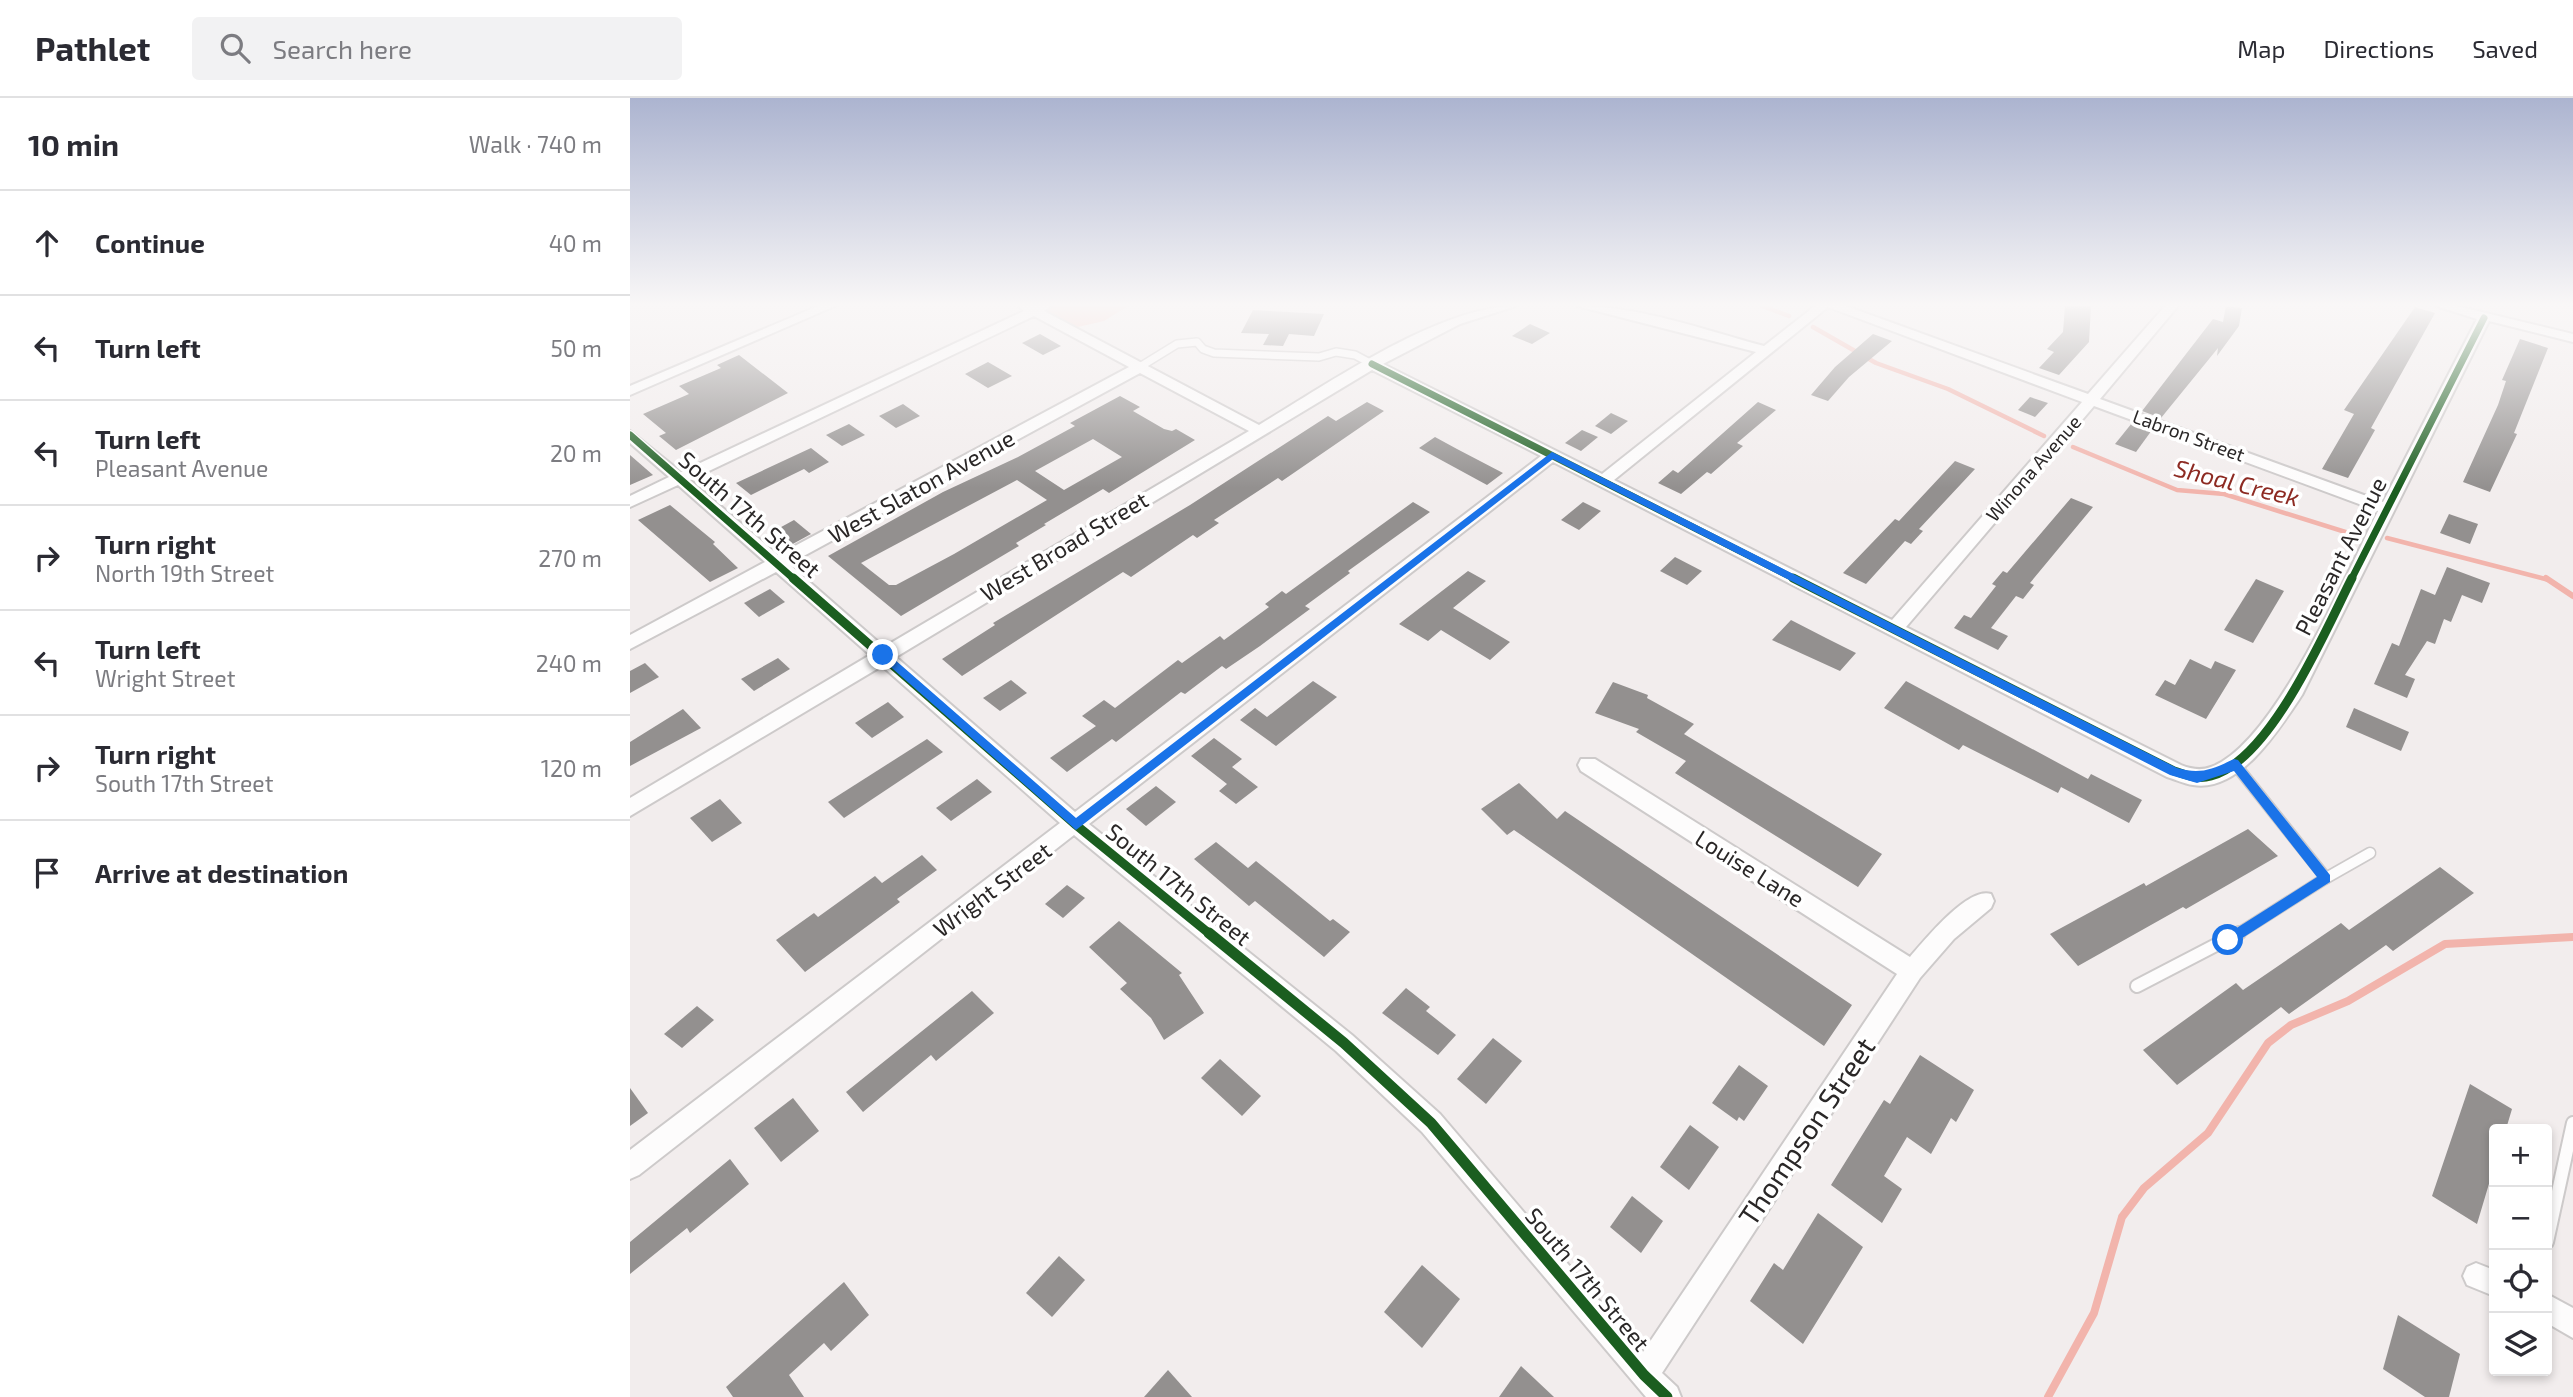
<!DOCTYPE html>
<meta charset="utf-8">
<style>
body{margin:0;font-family:"Exo 2",sans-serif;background:#f2f2f3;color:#2b2b33}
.controls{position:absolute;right:21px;bottom:21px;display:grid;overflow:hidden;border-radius:7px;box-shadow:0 4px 10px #0003}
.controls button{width:63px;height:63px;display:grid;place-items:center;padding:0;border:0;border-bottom:2px solid #e1e1e2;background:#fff;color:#2b2b33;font:35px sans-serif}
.stop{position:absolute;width:21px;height:21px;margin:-16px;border:5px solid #1a73e8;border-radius:50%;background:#fff}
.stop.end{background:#1a73e8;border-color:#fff;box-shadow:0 2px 7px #0008}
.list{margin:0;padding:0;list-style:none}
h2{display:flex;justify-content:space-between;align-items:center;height:91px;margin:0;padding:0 28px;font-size:30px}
h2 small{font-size:23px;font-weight:400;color:#7c7c81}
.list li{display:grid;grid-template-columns:46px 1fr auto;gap:21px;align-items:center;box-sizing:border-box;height:105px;padding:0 28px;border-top:2px solid #e1e1e2}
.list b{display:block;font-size:26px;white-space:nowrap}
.list p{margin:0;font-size:23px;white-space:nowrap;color:#7c7c81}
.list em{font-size:23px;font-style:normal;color:#7c7c81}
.icon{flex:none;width:38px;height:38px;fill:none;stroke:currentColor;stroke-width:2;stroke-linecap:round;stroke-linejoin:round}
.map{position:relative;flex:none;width:1943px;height:1299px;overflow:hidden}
header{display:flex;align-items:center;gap:42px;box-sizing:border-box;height:98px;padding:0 35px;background:#fff;border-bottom:2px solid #e1e1e2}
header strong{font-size:33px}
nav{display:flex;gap:38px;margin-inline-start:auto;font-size:24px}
.search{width:490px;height:63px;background:#f2f2f3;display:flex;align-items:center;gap:18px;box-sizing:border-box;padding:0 24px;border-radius:7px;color:#7c7c81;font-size:26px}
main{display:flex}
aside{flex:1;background:#fff}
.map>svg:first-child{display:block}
.forest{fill:#f8c6bf}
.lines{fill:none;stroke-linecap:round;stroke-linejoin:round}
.stream-far2{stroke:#f2b4ac;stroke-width:4.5}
.stream-far1{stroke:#f2b4ac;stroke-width:6}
.stream{stroke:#f2b4ac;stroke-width:8}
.building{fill:#93908f;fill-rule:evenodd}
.lane-far2-casing{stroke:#cdcaca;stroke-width:10}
.lane-far1-casing{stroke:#cdcaca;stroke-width:13}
.lane-casing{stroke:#cdcaca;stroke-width:16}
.street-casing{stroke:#cdcaca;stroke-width:4}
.lane-far2{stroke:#fdfcfc;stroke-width:7}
.lane-far1{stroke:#fdfcfc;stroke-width:10}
.lane{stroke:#fdfcfc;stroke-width:12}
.street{fill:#fdfcfc;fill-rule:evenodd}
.cycleway-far2-casing{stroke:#fff;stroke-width:10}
.cycleway-far1-casing{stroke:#fff;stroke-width:13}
.cycleway-casing{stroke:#fff;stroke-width:16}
.cycleway-far2{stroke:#1b5e20;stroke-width:7}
.cycleway-far1{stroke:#1b5e20;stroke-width:9}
.cycleway{stroke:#1b5e20;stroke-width:11}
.route{fill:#1a73e8}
.labels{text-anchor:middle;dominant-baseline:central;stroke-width:7;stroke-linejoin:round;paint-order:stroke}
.far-street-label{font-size:19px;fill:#2a2727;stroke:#fff}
.street-label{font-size:23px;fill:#2a2727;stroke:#fff}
.water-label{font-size:24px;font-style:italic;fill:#8d2a22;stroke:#fff}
.near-street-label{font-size:28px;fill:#2a2727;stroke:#fff}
</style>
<header>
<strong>Pathlet</strong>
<div class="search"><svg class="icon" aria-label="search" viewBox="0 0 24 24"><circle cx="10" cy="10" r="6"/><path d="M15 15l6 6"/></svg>Search here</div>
<nav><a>Map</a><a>Directions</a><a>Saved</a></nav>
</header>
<main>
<aside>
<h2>10 min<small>Walk · 740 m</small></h2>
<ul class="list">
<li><svg class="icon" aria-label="ahead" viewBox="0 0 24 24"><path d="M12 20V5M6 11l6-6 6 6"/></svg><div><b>Continue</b></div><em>40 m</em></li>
<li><svg class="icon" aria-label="left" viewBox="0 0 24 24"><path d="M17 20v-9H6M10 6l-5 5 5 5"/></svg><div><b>Turn left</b></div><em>50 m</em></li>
<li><svg class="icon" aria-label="left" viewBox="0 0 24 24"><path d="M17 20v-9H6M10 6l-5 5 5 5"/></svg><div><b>Turn left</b><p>Pleasant Avenue</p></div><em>20 m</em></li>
<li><svg class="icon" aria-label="right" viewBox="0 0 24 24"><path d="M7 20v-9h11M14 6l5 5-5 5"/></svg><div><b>Turn right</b><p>North 19th Street</p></div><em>270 m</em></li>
<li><svg class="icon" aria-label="left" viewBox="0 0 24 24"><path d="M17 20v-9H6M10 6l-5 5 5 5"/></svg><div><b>Turn left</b><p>Wright Street</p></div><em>240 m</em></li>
<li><svg class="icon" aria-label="right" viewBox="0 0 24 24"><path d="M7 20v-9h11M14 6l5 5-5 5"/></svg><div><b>Turn right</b><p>South 17th Street</p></div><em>120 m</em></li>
<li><svg class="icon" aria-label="arrive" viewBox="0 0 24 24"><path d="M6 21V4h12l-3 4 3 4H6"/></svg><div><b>Arrive at destination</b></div></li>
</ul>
</aside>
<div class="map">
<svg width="1943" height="1299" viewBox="0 0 1943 1299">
<rect width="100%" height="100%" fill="#f2eded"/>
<!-- forest -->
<polygon class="forest" points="415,208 498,208 474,223 439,231 404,213"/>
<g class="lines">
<!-- stream-far2 -->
<g class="stream-far2">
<polyline points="1132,208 1159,218"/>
<polyline points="1183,229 1246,265 1318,291 1414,338"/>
<polyline points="1443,349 1547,392 1594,396 1725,437"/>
<polyline points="1757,440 1919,482"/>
</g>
<!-- stream-far1 -->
<polyline class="stream-far1" points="1916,480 1943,498"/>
<!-- stream -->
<polyline class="stream" points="1418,1299 1464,1215 1492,1119 1514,1090 1578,1035 1638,945 1661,927 1718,903 1815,846 1943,839"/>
</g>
<!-- building -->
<g class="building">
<polygon points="1435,208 1461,208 1459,244 1429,277 1409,270 1424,254 1417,251 1433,234"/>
<polygon points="1596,208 1612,210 1609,228 1587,258 1588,250 1531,320 1512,313 1583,221 1593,224"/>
<polygon points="1785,209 1805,215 1741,330 1745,332 1718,380 1692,371 1724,316 1714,312"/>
<polygon points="623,212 694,216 684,238 659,236 653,248 633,247 639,236 611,235"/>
<polygon points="900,226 920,235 902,246 882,238"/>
<polygon points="410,236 431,248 413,257 392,245"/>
<polygon points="1243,236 1262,243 1219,279 1198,303 1181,297 1205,269"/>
<polygon points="1890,241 1918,250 1884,335 1887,336 1860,394 1833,384 1868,307 1876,283 1872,282"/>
<polygon points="109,257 158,295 46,352 29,338 36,335 13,316 59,296 49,288 91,270 87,267"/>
<polygon points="358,264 382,278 358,290 335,276"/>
<path d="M490 298 510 309 503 313 534 331 542 333 546 331 565 342 479 395 473 391 414 426 416 427 386 445 389 448 271 518 198 458 313 394 388 359 445 328 440 325ZM463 341 492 359 434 392 405 373ZM387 382 417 402 324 456 266 487H259L231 465Z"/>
<polygon points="1400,299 1418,305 1405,319 1388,312"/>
<polygon points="737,304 754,313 652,383 648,380 584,422 589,425 567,440 563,437 501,479 493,474 332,578 312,561 365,527 363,525 560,407 698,318 706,323"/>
<polygon points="1128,304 1146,312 1107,345 1113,348 1081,376 1077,374 1051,396 1028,385 1043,372 1048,375"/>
<polygon points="273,306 290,318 266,330 249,318"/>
<polygon points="981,315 998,323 981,336 965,328"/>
<polygon points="1502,325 1522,332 1506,354 1485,346"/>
<polygon points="219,326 235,337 212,348 196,337"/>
<polygon points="952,332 968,339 951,353 935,345"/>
<polygon points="805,339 827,351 873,375 857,387 789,350"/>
<polygon points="181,350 199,364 179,375 174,371 121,397 106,385"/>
<polygon points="0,357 23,377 0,387"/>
<polygon points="1325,363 1345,371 1289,431 1293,433 1281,446 1275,443 1236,486 1213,475 1265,421 1269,423"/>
<polygon points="1441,400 1463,409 1400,485 1404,487 1393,501 1386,498 1361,530 1378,538 1368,552 1324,530 1334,517 1341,520 1366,488 1362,486 1373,473 1377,475"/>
<polygon points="783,404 800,414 718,473 720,475 675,508 680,511 630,548 596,571 592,568 555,596 551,594 486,644 482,641 437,674 420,660 466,628 452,618 474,602 485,610 548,562 552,565 590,538 594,542 639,509 635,506 652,493 656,496"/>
<polygon points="953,404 971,413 949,432 931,422"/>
<polygon points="40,407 85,444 83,446 108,470 80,484 8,422"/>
<polygon points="1819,416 1848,426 1840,446 1810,435"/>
<polygon points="164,422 181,436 159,448 142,434"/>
<polygon points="1045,459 1072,473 1057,487 1030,473"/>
<polygon points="1817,469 1860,485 1852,505 1832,497 1821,524 1814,521 1805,546 1797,543 1775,577 1785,581 1777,600 1744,586 1762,545 1769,548 1791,491 1805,497"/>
<polygon points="838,473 856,483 823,510 880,544 860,562 811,532 798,543 769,526"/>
<polygon points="1626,481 1654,493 1623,545 1594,532"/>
<polygon points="140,491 155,504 129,519 114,505"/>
<polygon points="1161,522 1196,540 1226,555 1210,573 1142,542"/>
<polygon points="148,560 160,571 124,593 111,581"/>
<polygon points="1560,561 1581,571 1585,563 1606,572 1576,621 1525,597 1535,582 1545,587"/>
<polygon points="15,565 29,579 0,595 0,573"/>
<polygon points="381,582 397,595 370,613 353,600"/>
<polygon points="683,583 707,599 646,648 610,622 625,610 637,619"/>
<polygon points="1276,583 1458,681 1461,676 1512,702 1499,725 1431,689 1428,695 1333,647 1329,652 1254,610"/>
<polygon points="983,584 1018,597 1017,600 1064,626 1054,636 1252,756 1228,789 1045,675 1056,663 1006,634 1009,631 965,615"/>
<polygon points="258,604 274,619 242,640 225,625"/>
<polygon points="1724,610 1779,634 1771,653 1716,629"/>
<polygon points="53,611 71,630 0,668 0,644"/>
<polygon points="584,640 612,661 602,669 628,689 606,706 589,693 597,686 561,658"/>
<polygon points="297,641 313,654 214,720 198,704"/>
<polygon points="347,681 362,694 321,723 306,710"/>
<polygon points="889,685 927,721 935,713 1222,907 1194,948 884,732 877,737 851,711"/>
<polygon points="526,688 546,704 516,728 496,711"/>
<polygon points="90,701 112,725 82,744 60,720"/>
<polygon points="1618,731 1648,758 1556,811 1553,809 1448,868 1420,836 1514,785 1516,788"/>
<polygon points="586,744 618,770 626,763 700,823 703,821 720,834 694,859 625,803 619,808 564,761"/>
<polygon points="292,757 307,772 267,801 270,804 175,874 146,842 184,815 188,819 245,778 252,785"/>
<polygon points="1810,769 1844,795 1763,853 1756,847 1659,916 1651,909 1547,987 1513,952 1606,885 1613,892 1711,825 1719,832"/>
<polygon points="437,787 455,800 433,820 415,806"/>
<polygon points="489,823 552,875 549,877 574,915 534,942 521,920 490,891 497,885 459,849"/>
<polygon points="776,890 800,909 796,913 826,937 808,957 752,915"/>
<polygon points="342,893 364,915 306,963 301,957 233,1014 216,994"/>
<polygon points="67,908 84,922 52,950 34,936"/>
<polygon points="863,940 892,963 856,1006 827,981"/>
<polygon points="1290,957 1344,992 1326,1024 1321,1020 1301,1056 1277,1039 1254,1078 1272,1091 1252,1125 1201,1087 1254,1002 1260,1006"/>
<polygon points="590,961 631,998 612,1018 571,980"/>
<polygon points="1109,967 1138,988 1114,1023 1109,1019 1107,1023 1082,1005"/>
<polygon points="1840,986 1882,1011 1876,1031 1864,1031 1864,1069 1847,1126 1802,1098"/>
<polygon points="0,990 18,1015 0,1028"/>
<polygon points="163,1000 189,1033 151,1064 124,1030"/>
<polygon points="1060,1027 1089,1049 1059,1092 1030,1069"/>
<polygon points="100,1061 119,1086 60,1135 57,1130 0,1176 0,1144"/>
<polygon points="1002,1098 1033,1123 1011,1155 980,1129"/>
<polygon points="1188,1115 1233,1149 1173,1246 1120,1203 1144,1165 1153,1172"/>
<polygon points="429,1158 455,1182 422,1219 396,1195"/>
<polygon points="792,1167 830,1201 792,1250 754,1214"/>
<polygon points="214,1184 239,1217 201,1253 194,1245 159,1277 174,1299 103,1299 96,1289"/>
<polygon points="1768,1217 1830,1256 1819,1299 1795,1299 1753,1271"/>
<polygon points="891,1268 924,1299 869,1299"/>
<polygon points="538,1272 562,1299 514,1299"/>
</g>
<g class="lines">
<defs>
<polyline id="lane-far2" points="508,270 547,246 567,244 573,251 584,255 689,259 706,254 725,257 742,266"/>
<g id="lane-far1">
<polyline points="1604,665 1696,780 1606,837"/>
<polyline points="1696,780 1740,755"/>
</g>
<g id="lane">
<polyline points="1507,888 1609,835"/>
<polyline points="1917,1144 1943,1025"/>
</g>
<g id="street">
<polygon points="188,208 205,208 0,297 0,288"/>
<path d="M389 208H421L414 213 629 327C696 287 809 208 886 208L830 226 753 266 972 376 1126 254 947 208C1010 208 1074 232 1134 248L1185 208H1216L1458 296 1535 208H1548L1470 301 1753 404 1847 221 1806 208H1827L1943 236V244L1859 223 1672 597C1650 630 1610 695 1563 687 1554 686 1545 681 1537 679L923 364 459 726 722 937 810 1016 1013 1254 1267 876 951 673 948 667 951 661H965L1280 859C1294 843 1338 788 1361 796L1364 803 1361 810 1324 841 1290 880 1032 1275 1047 1289 1051 1299H1016L792 1034 706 953 444 737 9 1077 0 1081V1052L430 725 252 568 0 718V700L240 557 146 474 0 551V537L135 464 48 387 0 409V398L39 379 0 345V333L51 374 394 213ZM1198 209 1452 304 1262 522 984 382ZM404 218 499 269 148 457 60 382ZM742 272 911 358 445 714 266 559ZM510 275 619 333 254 549 159 466ZM1464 308 1748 413C1717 474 1645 646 1581 669 1570 673 1561 671 1551 667L1276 529Z"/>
<polygon points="1846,1165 1864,1172 1864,1198 1837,1187 1833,1178 1837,1169"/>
<polygon points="1917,1196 1943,1210 1943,1240 1917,1225"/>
</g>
</defs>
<!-- lane-far2 casing -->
<use href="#lane-far2" class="lane-far2-casing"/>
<!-- lane-far1 casing -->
<use href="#lane-far1" class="lane-far1-casing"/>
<!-- lane casing -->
<use href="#lane" class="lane-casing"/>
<!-- street casing -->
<use href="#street" class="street-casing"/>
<!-- lane-far2 -->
<use href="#lane-far2" class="lane-far2"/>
<!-- lane-far1 -->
<use href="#lane-far1" class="lane-far1"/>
<!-- lane -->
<use href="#lane" class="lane"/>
<!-- street -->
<use href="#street" class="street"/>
<defs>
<g id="cycleway-far2">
<polyline points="742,266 1167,482"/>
<polyline points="0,337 165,482"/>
<polyline points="1721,482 1854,220"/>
</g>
<g id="cycleway-far1">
<polyline points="163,480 446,727 581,837"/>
<path d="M1163 480 1544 673C1557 677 1567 682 1581 678 1641 662 1695 533 1722 480"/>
</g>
<polyline id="cycleway" points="579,835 714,945 801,1025 1014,1277 1037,1299"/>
</defs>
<!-- cycleway-far2 casing -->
<use href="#cycleway-far2" class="cycleway-far2-casing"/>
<!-- cycleway-far1 casing -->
<use href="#cycleway-far1" class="cycleway-far1-casing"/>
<!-- cycleway casing -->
<use href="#cycleway" class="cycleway-casing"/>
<!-- cycleway-far2 -->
<use href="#cycleway-far2" class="cycleway-far2"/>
<!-- cycleway-far1 -->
<use href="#cycleway-far1" class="cycleway-far1"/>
<!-- cycleway -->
<use href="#cycleway" class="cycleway"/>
</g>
<!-- sky -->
<linearGradient id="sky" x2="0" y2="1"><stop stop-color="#acb4d0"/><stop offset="0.53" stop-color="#f9f7f7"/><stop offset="1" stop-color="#f9f7f7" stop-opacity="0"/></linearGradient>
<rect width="1943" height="390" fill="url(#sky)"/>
<!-- route -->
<path class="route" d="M922 354 1547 670C1571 677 1583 671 1604 661L1608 662 1700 777V784L1603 846H1594V838L1687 779 1604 673 1567 685 1540 677 923 361 446 732 247 557 256 554 446 720Z"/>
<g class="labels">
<!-- far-street labels -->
<g class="far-street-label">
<text transform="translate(1559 337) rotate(20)">Labron Street</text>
<text transform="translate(1403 370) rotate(-49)">Winona Avenue</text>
</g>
<!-- street labels -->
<g class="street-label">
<text transform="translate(291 388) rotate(-29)">West Slaton Avenue</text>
<text transform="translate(120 416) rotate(41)">South 17th Street</text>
<text transform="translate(434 448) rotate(-31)">West Broad Street</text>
<text transform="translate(1710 458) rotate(-63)">Pleasant Avenue</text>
<text transform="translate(1120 770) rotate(32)">Louise Lane</text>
<text transform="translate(549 786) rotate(39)">South 17th Street</text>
<text transform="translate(362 791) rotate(-37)">Wright Street</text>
<text transform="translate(958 1181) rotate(50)">South 17th Street</text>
</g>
<!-- water labels -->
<g class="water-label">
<text transform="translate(1607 384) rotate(14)">Shoal Creek</text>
</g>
<!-- near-street labels -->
<g class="near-street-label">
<text transform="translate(1176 1033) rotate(-56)">Thompson Street</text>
</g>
</g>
</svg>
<div class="controls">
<button>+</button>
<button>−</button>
<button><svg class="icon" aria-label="locate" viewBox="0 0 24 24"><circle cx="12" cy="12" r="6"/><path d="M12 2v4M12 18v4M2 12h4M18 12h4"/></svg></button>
<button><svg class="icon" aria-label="layers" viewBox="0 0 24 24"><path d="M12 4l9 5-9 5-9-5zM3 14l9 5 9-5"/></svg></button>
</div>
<div class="stop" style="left:1598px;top:842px"></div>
<div class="stop end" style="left:253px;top:557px"></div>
</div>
</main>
